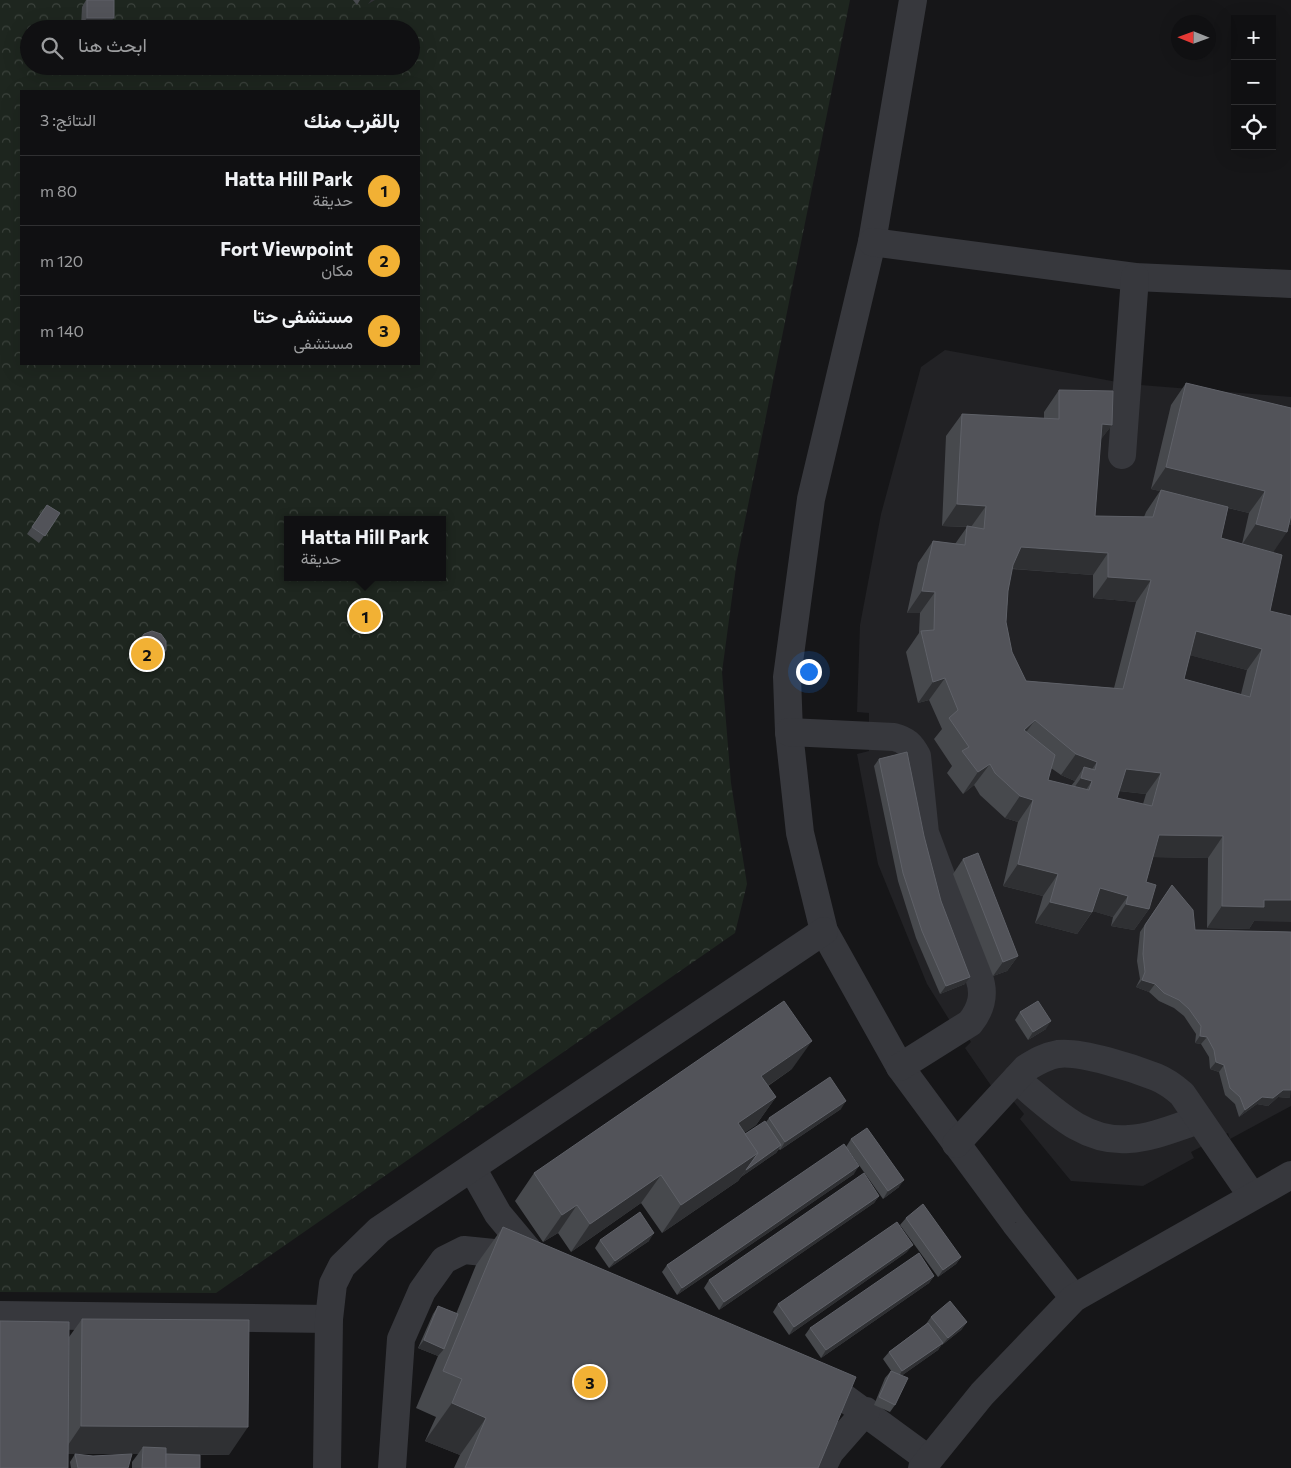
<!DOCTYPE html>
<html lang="ar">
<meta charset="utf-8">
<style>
body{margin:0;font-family:Commissioner,Vazirmatn,sans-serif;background:#19191b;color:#f1f3f6;direction:rtl}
.controls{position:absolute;right:15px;top:15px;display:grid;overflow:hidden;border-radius:0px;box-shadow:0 5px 20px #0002}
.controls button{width:45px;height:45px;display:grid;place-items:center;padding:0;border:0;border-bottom:1px solid #303032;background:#101012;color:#f1f3f6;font:25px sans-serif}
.compass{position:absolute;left:1171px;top:15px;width:45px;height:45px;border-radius:50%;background:#101012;box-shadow:0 5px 20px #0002;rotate:271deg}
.you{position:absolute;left:808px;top:671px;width:18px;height:18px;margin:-12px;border:4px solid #fff;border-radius:50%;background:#1a73e8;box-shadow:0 0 0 8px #1a73e833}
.badge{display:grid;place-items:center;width:32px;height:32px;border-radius:50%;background:#f2b134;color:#111;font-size:16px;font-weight:700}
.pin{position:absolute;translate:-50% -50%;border:2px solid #fff;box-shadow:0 1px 5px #0006}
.popup{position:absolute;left:284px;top:516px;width:162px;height:65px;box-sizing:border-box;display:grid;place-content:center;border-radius:0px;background:#101012;filter:drop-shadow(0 1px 4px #0005);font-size:16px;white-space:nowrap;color:#9c9d9f}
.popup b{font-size:19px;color:#f1f3f6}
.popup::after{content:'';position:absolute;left:50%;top:100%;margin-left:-10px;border:10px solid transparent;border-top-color:#101012}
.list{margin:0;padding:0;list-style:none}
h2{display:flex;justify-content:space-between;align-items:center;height:65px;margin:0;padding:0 20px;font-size:21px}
h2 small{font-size:16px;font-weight:400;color:#9c9d9f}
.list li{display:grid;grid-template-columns:32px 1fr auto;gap:15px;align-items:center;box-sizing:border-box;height:70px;padding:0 20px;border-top:1px solid #303032}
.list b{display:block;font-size:19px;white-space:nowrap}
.list p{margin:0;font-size:16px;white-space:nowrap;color:#9c9d9f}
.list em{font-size:16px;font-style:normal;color:#9c9d9f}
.icon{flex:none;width:28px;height:28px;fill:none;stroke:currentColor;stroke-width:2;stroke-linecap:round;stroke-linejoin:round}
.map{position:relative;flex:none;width:1291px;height:1468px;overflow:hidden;direction:ltr}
.search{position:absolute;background:#101012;box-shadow:0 5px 20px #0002;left:20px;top:20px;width:400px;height:55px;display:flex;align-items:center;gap:12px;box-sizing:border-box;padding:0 18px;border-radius:28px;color:#9c9d9f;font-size:19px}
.panel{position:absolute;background:#101012;box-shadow:0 5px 20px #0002;left:20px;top:90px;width:400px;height:275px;border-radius:0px;direction:rtl}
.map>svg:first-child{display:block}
.built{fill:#222225}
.park{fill:url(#park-crowns);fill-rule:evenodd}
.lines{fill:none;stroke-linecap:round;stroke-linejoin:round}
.minor{stroke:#37383d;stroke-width:28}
.wall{fill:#47494d;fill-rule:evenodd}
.shaded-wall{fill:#2f3033}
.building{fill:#525359;stroke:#5f6168;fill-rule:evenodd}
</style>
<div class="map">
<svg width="1291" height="1468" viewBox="0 0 1291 1468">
<defs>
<pattern id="park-crowns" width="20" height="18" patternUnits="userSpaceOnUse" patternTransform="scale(1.25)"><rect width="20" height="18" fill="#1e261f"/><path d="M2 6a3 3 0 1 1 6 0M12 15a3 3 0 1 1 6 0" fill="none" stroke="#3c433d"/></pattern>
</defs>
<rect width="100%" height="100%" fill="#161618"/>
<!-- built -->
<polygon class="built" points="945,350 1128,384 1291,397 1291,1106 1230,1139 1228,1133 1191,1152 1194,1158 1143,1186 1071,1181 1020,1119 1024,1114 1005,1091 992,1087 965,1048 971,1042 956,1017 950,1021 927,984 878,864 857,754 869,751 869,713 857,712 860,625 881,514 921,367"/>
<!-- park -->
<path class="park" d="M0 0H850L737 560 722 672 731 783 747 884 735 933 216 1293 0 1292ZM29 29H411V66H29ZM21 91H419V364H21ZM288 520H442V577H288Z"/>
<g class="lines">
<!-- minor -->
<g class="minor">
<polyline points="913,0 872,242 811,499 787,677 789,732 800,833 824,931 900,1067 1015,1223 1074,1298"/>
<polyline points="872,242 1135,277 1291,284"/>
<polyline points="1122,455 1135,277"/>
<path d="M789 732 894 737C906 740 911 745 917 756L925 833 979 977C985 994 982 1008 970 1023L900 1067"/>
<path d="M1016 1079C1049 1106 1082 1143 1129 1139 1152 1138 1177 1127 1199 1120"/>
<path d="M956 1144 1026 1068C1036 1062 1046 1056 1058 1054 1081 1051 1133 1068 1156 1077 1166 1081 1174 1087 1182 1094L1252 1196"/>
<polyline points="472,1168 498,1214 534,1257"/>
<polyline points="0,1315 329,1319"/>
<polyline points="816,1377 928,1459"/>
<polyline points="327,1468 329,1319 333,1284 342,1266 379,1230 824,931"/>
<polyline points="392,1468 401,1339 422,1291 444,1260 464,1250 523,1256"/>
<polyline points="822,1468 830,1452 866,1411"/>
<polyline points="922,1468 982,1394 1074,1298 1291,1175"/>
</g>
</g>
<!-- wall -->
<g class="wall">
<polygon points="86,0 114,0 108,25 81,26 82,7"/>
<polygon points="353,0 360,0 357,5"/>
<path d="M1186 383 1291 408V525L1289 524 1273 552 1254 921 1249 929 1207 928 1208 858 1153 857 1146 882 1149 909 1134 930 1111 926 1113 917 1093 911 1077 934 1035 923 1043 896 1003 886 1018 822 1005 818 980 795 974 785 963 794 947 773 952 766 934 739 942 729 929 700 918 703 906 652 919 633 920 613H907L918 563 933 541 955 544 967 527 942 526 946 436 962 414 1044 419V412L1059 390 1112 425 1100 440 1095 516 1144 517 1146 512 1160 491 1151 489 1171 405ZM1228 508 1249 513 1242 544 1221 538ZM1012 569 1093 575V598L1136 602 1114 688 1026 681 1012 652 1006 622 1008 591ZM1190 655 1247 670 1241 694 1184 679ZM1051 768 1061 775 1075 781 1071 786 1048 780ZM1119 791 1146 794 1143 804 1117 798Z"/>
<polygon points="47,505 60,513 39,543 27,534"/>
<polygon points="144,634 166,650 156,665 148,668 139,665 134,658 134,649"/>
<polygon points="879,759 941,901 965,984 940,994 916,938 898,881 874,766"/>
<polygon points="963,859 1018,956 1007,971 993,976 953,874"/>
<polygon points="1172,885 1195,930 1291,932 1290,1098 1278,1097 1268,1106 1257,1104 1239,1117 1235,1104 1225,1095 1219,1072 1210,1069 1209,1057 1201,1044 1195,1043 1196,1034 1184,1016 1174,1008 1159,1001 1149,992 1136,987 1140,979 1137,961 1140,932"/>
<polygon points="1020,1012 1046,1029 1028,1040 1015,1020"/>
<polygon points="792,1069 768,1086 776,1097 756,1125 744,1133 745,1134 766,1122 769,1118 841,1109 780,1150 779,1149 776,1153 741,1177 738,1181 662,1233 641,1203 571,1252 558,1233 543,1242 515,1201 534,1173"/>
<polygon points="851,1139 899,1187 883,1199 849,1151 854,1174 677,1295 662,1272 667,1265 846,1147"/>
<polygon points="879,1196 874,1203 719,1310 704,1288 709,1280"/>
<polygon points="906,1218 961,1257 956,1264 938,1277 900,1225"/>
<polygon points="503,1227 818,1468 454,1468 460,1455 425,1441 436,1417 416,1408 438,1356 418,1348 433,1314 438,1306 456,1314 476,1265"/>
<polygon points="600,1240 649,1241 609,1268 595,1248"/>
<polygon points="907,1252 789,1335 773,1312 778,1304"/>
<polygon points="934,1276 929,1283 821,1358 805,1335 810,1328"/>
<polygon points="931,1317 967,1322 961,1330 942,1345 942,1344 938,1350 901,1376 895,1405 890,1412 874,1405 885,1378 891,1371 892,1372 883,1359 889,1352 926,1324"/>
<polygon points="82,1319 229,1455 200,1455 200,1468 132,1468 132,1462 138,1454 68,1454 69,1337"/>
<polygon points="75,1454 128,1468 71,1468 70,1462"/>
</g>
<!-- shaded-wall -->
<g class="shaded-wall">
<polygon points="371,0 375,0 368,4"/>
<polygon points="87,18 114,18 108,25 81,26"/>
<polygon points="1102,424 1112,425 1096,446"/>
<polygon points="1166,467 1265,491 1249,513 1151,489"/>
<polygon points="957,504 986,506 971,527 942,526"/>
<polygon points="1291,505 1291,525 1279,522"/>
<polygon points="1256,524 1287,532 1272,554 1241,546"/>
<polygon points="1021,547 1108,553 1093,575 1005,568"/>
<polygon points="1108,577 1151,580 1136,602 1093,598"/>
<polygon points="922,591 935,592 920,613 907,613"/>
<polygon points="1196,631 1262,649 1247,670 1181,653"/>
<polygon points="144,657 161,657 156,665 148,668 139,665"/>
<polygon points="945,678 929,700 918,703 933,682"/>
<polygon points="1035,720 1019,742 1024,730"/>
<polygon points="1076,754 1097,762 1085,779 1092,781 1077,803 1066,799 1081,778 1084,767 1075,781 1061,775"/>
<polygon points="990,764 974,785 963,794 978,772"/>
<polygon points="1126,769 1161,773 1146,794 1110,790"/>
<polygon points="1020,796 1033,800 1018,822 1005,818"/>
<polygon points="1159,835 1223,836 1208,858 1144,857"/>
<polygon points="1018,864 1058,874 1043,896 1003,886"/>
<polygon points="1100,888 1128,896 1113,917 1085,909"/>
<polygon points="1264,900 1291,900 1291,922 1254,921 1249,929 1207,928 1222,906"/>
<polygon points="1050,902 1092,912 1077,934 1035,923"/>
<polygon points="1126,904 1149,909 1134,930 1111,926"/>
<polygon points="1018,956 1007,971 993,976 1003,962"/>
<polygon points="970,977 965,984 940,994 946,986"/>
<polygon points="1142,980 1155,984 1149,992 1136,987"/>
<polygon points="1051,1021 1046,1029 1028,1040 1033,1032"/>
<polygon points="1200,1036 1207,1037 1201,1044 1195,1043"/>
<polygon points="812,1041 792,1069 741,1104 761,1076"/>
<polygon points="1216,1062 1224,1065 1219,1072 1210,1069"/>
<polygon points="1283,1090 1291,1090 1290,1098 1278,1097 1268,1106 1257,1104 1239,1117 1245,1110 1262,1097"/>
<polygon points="776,1097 756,1125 719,1150 738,1123"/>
<polygon points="846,1101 841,1109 780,1150 785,1142"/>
<polygon points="781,1145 776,1153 741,1177 746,1170"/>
<polygon points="758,1153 738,1181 662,1233 681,1205"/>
<polygon points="859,1166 854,1174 677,1295 682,1288"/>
<polygon points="661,1175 641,1203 571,1252 590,1224"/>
<polygon points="904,1180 899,1187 883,1199 888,1191"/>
<polygon points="879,1196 874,1203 719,1310 724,1302"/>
<polygon points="577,1205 558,1233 543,1242 562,1215"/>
<polygon points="654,1233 649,1241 609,1268 615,1261"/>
<polygon points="913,1245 907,1252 789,1335 794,1327"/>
<polygon points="961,1257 956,1264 938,1277 943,1270"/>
<polygon points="934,1276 929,1283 821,1358 826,1350"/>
<polygon points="967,1322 961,1330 942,1345 948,1338"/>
<polygon points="424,1340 444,1349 438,1356 418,1348"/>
<polygon points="943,1343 938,1350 897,1379 902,1371"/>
<polygon points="452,1403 486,1418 460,1455 425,1441"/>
<polygon points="81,1426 248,1427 229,1455 142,1454 143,1447 138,1454 62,1454"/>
</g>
<!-- building -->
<g class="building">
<rect x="87" y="0" width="27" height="18"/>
<polygon points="1186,383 1291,408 1291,515 1287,532 1256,524 1265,491 1166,467"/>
<path d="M1059 390 1113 391 1112 425 1102 424 1095 516 1153 517 1161 490 1228 507 1221 538 1282 555 1270 611 1291 616V900H1264V907L1222 906 1223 836 1159 835 1146 882 1156 885 1149 909 1126 904 1128 896 1100 888 1092 912 1050 902 1058 874 1018 864 1033 800 1020 796 995 773 990 764 978 772 962 751 969 747 949 718 958 710 945 678 933 682 921 631 934 630 935 592 922 591 933 541 965 545 967 526 984 529 986 506 957 504 962 414 1059 419ZM1021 547 1108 553V577L1151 580 1123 689 1026 681 1012 652 1006 622 1008 591 1013 565ZM1196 631 1262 649 1250 697 1184 679ZM1035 720 1076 754 1097 762 1095 770 1084 767 1081 778 1092 781 1089 790 1048 780 1055 755 1024 730ZM1126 769 1161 773 1152 806 1117 798Z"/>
<polygon points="47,505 60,513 45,536 32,527"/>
<polygon points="152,631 161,634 166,641 166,650 161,657 153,660 144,657 139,650 139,641 144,634"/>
<polygon points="907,752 924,836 941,901 970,977 946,986 922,931 903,873 879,759"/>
<polygon points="978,853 1018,956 1003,962 963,859"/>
<polygon points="1172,885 1193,910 1195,930 1291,932 1291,1090 1283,1090 1273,1098 1262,1097 1245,1110 1240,1097 1230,1088 1224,1065 1216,1062 1214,1050 1207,1037 1200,1036 1201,1026 1189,1009 1179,1000 1164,993 1155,984 1142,980 1145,972 1143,954 1145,925"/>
<polygon points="784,1001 812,1041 761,1076 776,1097 738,1123 758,1153 681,1205 661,1175 590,1224 577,1205 562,1215 534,1173"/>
<polygon points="1038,1001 1051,1021 1033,1032 1020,1012"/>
<polygon points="830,1077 846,1101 785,1142 769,1118"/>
<polygon points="765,1121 781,1145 746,1170 758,1153 745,1134"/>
<polygon points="867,1128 904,1180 888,1191 851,1139"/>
<polygon points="844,1144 859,1166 682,1288 667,1265"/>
<polygon points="864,1173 879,1196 724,1302 709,1280"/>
<polygon points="923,1204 961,1257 943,1270 906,1218"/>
<polygon points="640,1212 654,1233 615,1261 600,1240"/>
<polygon points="897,1222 913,1245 794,1327 778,1304"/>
<polygon points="503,1227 856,1377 818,1468 465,1468 486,1418 452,1403 462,1379 443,1371"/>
<polygon points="919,1253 934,1276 826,1350 810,1328"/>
<polygon points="950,1301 967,1322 948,1338 931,1317"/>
<polygon points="438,1306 458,1314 444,1349 424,1340"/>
<polygon points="82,1319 249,1320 248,1427 81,1426"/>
<polygon points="0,1321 69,1322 68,1468 0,1468"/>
<polygon points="928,1323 943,1343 902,1371 889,1352"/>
<polygon points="891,1371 908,1378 895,1405 879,1397"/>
<polygon points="143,1447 166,1448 166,1468 142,1468"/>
<polygon points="75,1454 93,1456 132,1454 128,1468 78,1468"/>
<polygon points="166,1454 200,1455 200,1468 166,1468"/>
</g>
</svg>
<div class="controls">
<button>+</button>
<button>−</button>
<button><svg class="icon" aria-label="locate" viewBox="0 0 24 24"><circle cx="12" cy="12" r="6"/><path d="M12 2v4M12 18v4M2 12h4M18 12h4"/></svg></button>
</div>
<svg class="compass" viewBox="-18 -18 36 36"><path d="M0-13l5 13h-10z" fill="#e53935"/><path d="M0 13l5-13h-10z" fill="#9c9d9f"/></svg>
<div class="you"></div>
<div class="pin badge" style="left:365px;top:616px">1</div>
<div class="popup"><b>Hatta Hill Park</b>حديقة</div>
<div class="pin badge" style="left:147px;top:654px">2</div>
<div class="pin badge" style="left:590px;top:1382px">3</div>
<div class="search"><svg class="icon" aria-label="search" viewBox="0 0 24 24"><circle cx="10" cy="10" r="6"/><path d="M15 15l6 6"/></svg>ابحث هنا</div>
<section class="panel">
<h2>بالقرب منك<small>النتائج: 3</small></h2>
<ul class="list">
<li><span class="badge">1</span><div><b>Hatta Hill Park</b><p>حديقة</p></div><em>80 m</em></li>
<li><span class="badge">2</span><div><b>Fort Viewpoint</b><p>مكان</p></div><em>120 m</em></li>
<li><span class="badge">3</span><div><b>مستشفى حتا</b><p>مستشفى</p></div><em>140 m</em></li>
</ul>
</section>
</div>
